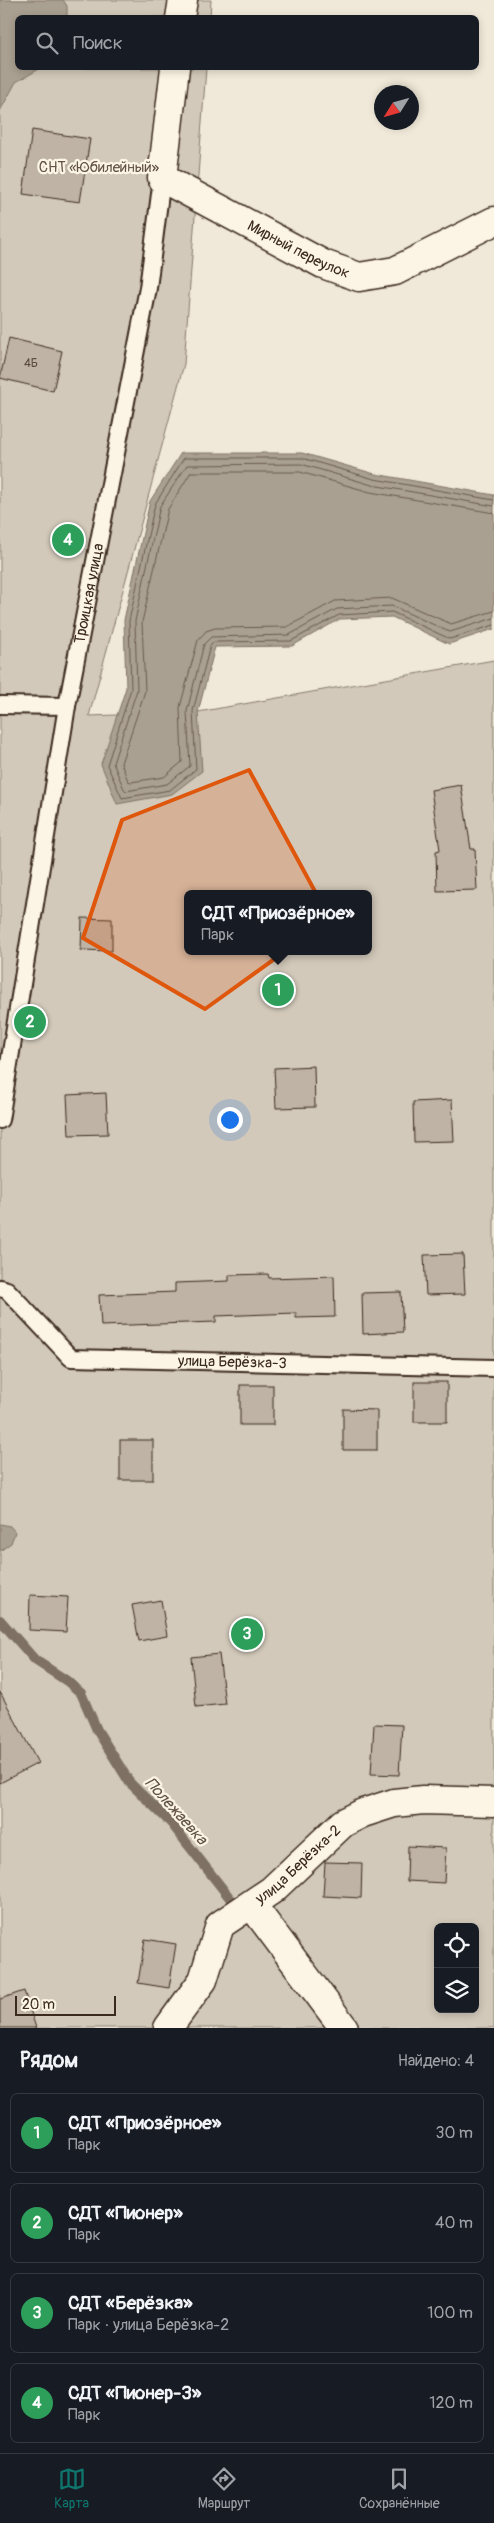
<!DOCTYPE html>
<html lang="ru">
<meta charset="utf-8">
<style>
body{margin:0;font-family:Pangolin,sans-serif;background:#242831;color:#f1f3f6}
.controls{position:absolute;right:15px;bottom:15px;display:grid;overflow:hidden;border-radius:8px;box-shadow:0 2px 8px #0003}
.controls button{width:45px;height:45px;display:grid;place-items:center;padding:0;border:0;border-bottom:1px solid #363941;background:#171b24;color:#f1f3f6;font:25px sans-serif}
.compass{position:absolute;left:374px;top:85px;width:45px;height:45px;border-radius:50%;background:#171b24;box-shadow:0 2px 8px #0003;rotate:233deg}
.scale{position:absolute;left:15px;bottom:12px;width:101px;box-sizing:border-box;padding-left:5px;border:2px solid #3b2a1e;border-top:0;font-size:14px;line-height:18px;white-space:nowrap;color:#3b2a1e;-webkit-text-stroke:4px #fcf5e5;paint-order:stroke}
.you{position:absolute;left:229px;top:1119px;width:18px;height:18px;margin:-12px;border:4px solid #fff;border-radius:50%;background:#1a73e8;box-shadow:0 0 0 8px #1a73e833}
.badge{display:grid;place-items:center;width:32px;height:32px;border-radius:50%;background:#0f766e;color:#fff;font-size:16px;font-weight:700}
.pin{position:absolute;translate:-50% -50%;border:2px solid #fff;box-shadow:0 1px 5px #0006}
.popup{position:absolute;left:184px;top:890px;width:188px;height:65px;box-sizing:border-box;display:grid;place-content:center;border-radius:8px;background:#171b24;filter:drop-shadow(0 1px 4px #0005);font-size:16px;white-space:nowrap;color:#9ea1a6}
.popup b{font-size:19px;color:#f1f3f6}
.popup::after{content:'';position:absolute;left:50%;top:100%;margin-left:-10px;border:10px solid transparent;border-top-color:#171b24}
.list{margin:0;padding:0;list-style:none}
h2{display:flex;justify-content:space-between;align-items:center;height:65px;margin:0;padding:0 20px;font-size:21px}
h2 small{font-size:16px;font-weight:400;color:#9ea1a6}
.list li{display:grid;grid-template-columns:32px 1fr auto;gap:15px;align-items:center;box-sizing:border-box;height:80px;margin:0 10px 10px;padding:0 10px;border:1px solid #363941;border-radius:8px}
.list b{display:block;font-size:19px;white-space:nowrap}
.list p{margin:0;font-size:16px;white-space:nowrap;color:#9ea1a6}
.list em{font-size:16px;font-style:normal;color:#9ea1a6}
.icon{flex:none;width:28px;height:28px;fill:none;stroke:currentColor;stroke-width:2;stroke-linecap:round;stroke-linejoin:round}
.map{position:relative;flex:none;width:494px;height:2028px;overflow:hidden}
.search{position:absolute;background:#171b24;box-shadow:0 2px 8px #0003;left:15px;right:15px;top:15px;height:55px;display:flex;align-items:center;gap:12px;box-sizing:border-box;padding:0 18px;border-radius:8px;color:#9ea1a6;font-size:19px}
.sheet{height:425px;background:#171b24}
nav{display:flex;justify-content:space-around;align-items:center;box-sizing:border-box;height:70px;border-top:1px solid #363941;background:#171b24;font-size:14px;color:#9ea1a6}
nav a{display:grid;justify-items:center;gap:2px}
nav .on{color:#0f766e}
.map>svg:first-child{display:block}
.green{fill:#d2c9ba;stroke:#867a6c;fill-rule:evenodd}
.water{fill:#aaa091;stroke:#7e7163}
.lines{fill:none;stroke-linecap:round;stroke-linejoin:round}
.shore{stroke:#67594c;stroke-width:1}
.stream{stroke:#7e7163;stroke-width:10}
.building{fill:#beb3a4;stroke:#3b2a1e}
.service-casing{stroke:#3b2a1e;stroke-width:20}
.minor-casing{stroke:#3b2a1e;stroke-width:31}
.service{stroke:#fcf5e5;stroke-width:16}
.minor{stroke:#fcf5e5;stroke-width:28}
.marked{fill:#df570d;fill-opacity:0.2;stroke:#df570d;stroke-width:4;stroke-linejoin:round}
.labels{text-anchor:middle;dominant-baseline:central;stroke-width:4.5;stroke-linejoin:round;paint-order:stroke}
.number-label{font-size:12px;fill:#5c4c40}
.park-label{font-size:15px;fill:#615245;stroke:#fcf5e5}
.street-label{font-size:15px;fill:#3b2a1e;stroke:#fcf5e5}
.water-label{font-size:16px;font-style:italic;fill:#625346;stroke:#fcf5e5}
</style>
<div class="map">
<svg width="494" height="2028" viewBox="0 0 494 2028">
<rect width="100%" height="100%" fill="#f0e9d9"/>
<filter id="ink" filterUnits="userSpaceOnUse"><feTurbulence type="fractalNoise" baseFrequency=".02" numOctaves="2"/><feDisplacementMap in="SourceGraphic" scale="10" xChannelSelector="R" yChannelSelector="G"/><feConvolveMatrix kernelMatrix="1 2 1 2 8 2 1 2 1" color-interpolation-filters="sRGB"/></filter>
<g filter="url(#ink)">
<!-- green -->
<path class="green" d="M0 0H211L210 17 18 18V68H206L184 364 89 716 198 712 494 660V2028H0ZM188 894H368V951H188ZM438 1927H475V2009H438Z"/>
<!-- water -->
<g class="water">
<polygon points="0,0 63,0 67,6 67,17 18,18 18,68 41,68 16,82 0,111"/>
<polygon points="181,453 302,453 375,474 494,495 494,629 449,644 392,617 340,619 292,646 215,647 198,712 202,771 172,794 117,804 101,764 126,688 124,620 150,501"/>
<polygon points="0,1524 10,1526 15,1532 11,1543 0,1551"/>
</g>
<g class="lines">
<!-- shore -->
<g class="shore">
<polyline points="494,500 374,479 302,458 184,458 155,504 129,621 131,689 107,765 122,798 170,790 196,769 193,711 210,646 214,642 291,641 339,615 392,612 450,639 494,625"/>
<polyline points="494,506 372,485 301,464 187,465 160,506 135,621 137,690 113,763 124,789 126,791 167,784 190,766 187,711 204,644 211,637 289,635 337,609 392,606 450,632 494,618"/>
<polyline points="494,513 370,492 300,472 191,472 168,509 142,622 145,691 121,763 128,781 131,782 164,777 182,762 180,707 198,640 206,631 215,628 287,627 335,601 392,598 451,624 494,611"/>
</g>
<!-- stream -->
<polyline class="stream" points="0,1620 35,1660 67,1681 81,1693 97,1730 130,1783 171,1823 240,1911"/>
</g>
<!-- building -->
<g class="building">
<polygon points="32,130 90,139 80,202 23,194"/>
<polygon points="9,338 62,351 53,391 0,378"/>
<polygon points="461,785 471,849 475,849 477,890 437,891 436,851 440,850 431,790"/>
<polygon points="82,918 112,919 112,951 81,950"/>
<polygon points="314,1066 315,1107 276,1108 274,1068"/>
<polygon points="106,1093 108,1134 69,1135 67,1095"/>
<polygon points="452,1100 454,1141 414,1142 413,1102"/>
<polygon points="463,1254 465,1294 426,1295 424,1255"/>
<polygon points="268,1274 269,1278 334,1276 335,1317 296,1318 296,1313 216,1316 216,1322 101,1326 99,1295 175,1292 175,1283 229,1281 229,1275"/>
<polygon points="401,1292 403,1332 363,1334 362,1293"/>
<rect x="414" y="1382" width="33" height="40"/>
<rect x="240" y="1385" width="33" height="40"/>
<polygon points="343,1409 377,1410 377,1450 343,1450"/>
<rect x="120" y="1440" width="33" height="40"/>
<polygon points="30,1595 68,1597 66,1632 29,1630"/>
<polygon points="161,1600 167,1636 139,1641 132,1605"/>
<polygon points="219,1654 225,1704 196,1707 191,1657"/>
<polygon points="0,1692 38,1763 0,1783"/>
<polygon points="374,1724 402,1725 399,1775 371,1774"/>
<polygon points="408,1846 446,1848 444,1883 407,1881"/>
<polygon points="325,1862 362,1863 361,1898 323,1896"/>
<polygon points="145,1939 176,1944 169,1988 138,1983"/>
<polygon points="24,1991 36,2028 0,2028 0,1999"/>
</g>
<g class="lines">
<defs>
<g id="service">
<polyline points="0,705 67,706"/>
<path id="s1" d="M0 1120 67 706 148 288 162 178"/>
<path id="s2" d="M0 1288 7 1290 71 1358 494 1368"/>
</g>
<g id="minor">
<polyline points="180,18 183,0"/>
<path id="s3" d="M175 68 162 178 323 264 359 277 395 271 494 221"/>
<polyline points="252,1905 344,2028"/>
<path id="s4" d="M168 2028 203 1980 220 1925 272 1890 343 1823 363 1813 394 1803 423 1800 494 1802"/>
</g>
</defs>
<!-- service casing -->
<use href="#service" class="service-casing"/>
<!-- minor casing -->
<use href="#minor" class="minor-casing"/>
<!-- service -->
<use href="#service" class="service"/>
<!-- minor -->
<use href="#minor" class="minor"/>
</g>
</g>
<!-- marked area -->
<path class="marked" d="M249 770 330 919 205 1009 83 938 122 820Z"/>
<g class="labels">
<!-- number labels -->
<g class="number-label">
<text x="31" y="363">4Б</text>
</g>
<!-- park labels -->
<g class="park-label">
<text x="99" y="167">СНТ «Юбилейный»</text>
</g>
<!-- street labels -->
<g class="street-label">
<text stroke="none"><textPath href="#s3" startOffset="265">Мирный переулок</textPath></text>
<text stroke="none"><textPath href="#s1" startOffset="534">Троицкая улица</textPath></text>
<text stroke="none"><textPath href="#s2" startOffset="262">улица Берёзка-3</textPath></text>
<text stroke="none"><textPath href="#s4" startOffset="216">улица Берёзка-2</textPath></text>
</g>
<!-- water labels -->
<g class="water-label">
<text transform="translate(176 1811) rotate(48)">Полежаевка</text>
</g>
</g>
</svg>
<div class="controls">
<button><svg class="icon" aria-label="locate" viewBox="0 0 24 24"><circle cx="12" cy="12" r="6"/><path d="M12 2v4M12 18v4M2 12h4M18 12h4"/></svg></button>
<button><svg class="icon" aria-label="layers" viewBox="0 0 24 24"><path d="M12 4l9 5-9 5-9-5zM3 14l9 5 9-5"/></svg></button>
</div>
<svg class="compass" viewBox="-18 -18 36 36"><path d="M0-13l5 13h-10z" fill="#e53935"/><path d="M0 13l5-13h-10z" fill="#9ea1a6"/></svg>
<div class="scale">20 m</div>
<div class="you"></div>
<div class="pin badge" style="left:278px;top:990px;background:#2e9e5b">1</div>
<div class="popup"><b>СДТ «Приозёрное»</b>Парк</div>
<div class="pin badge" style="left:30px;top:1022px;background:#2e9e5b">2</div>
<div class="pin badge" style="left:247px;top:1634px;background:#2e9e5b">3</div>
<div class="pin badge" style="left:68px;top:540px;background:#2e9e5b">4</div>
<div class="search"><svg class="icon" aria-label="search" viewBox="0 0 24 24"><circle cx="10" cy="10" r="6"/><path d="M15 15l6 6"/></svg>Поиск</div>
</div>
<section class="sheet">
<h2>Рядом<small>Найдено: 4</small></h2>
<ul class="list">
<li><span class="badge" style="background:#2e9e5b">1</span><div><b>СДТ «Приозёрное»</b><p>Парк</p></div><em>30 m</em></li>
<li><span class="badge" style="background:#2e9e5b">2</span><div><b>СДТ «Пионер»</b><p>Парк</p></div><em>40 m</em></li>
<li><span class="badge" style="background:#2e9e5b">3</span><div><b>СДТ «Берёзка»</b><p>Парк · улица Берёзка-2</p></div><em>100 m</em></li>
<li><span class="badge" style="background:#2e9e5b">4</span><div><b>СДТ «Пионер-3»</b><p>Парк</p></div><em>120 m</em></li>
</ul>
</section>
<nav>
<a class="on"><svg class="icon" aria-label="map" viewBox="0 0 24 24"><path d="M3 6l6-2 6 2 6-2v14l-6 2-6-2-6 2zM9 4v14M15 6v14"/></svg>Карта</a>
<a><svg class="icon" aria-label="directions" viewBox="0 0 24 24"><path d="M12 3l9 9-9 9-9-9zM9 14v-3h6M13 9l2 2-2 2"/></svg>Маршрут</a>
<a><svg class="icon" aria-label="saved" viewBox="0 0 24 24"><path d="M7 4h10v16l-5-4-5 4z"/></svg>Сохранённые</a>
</nav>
